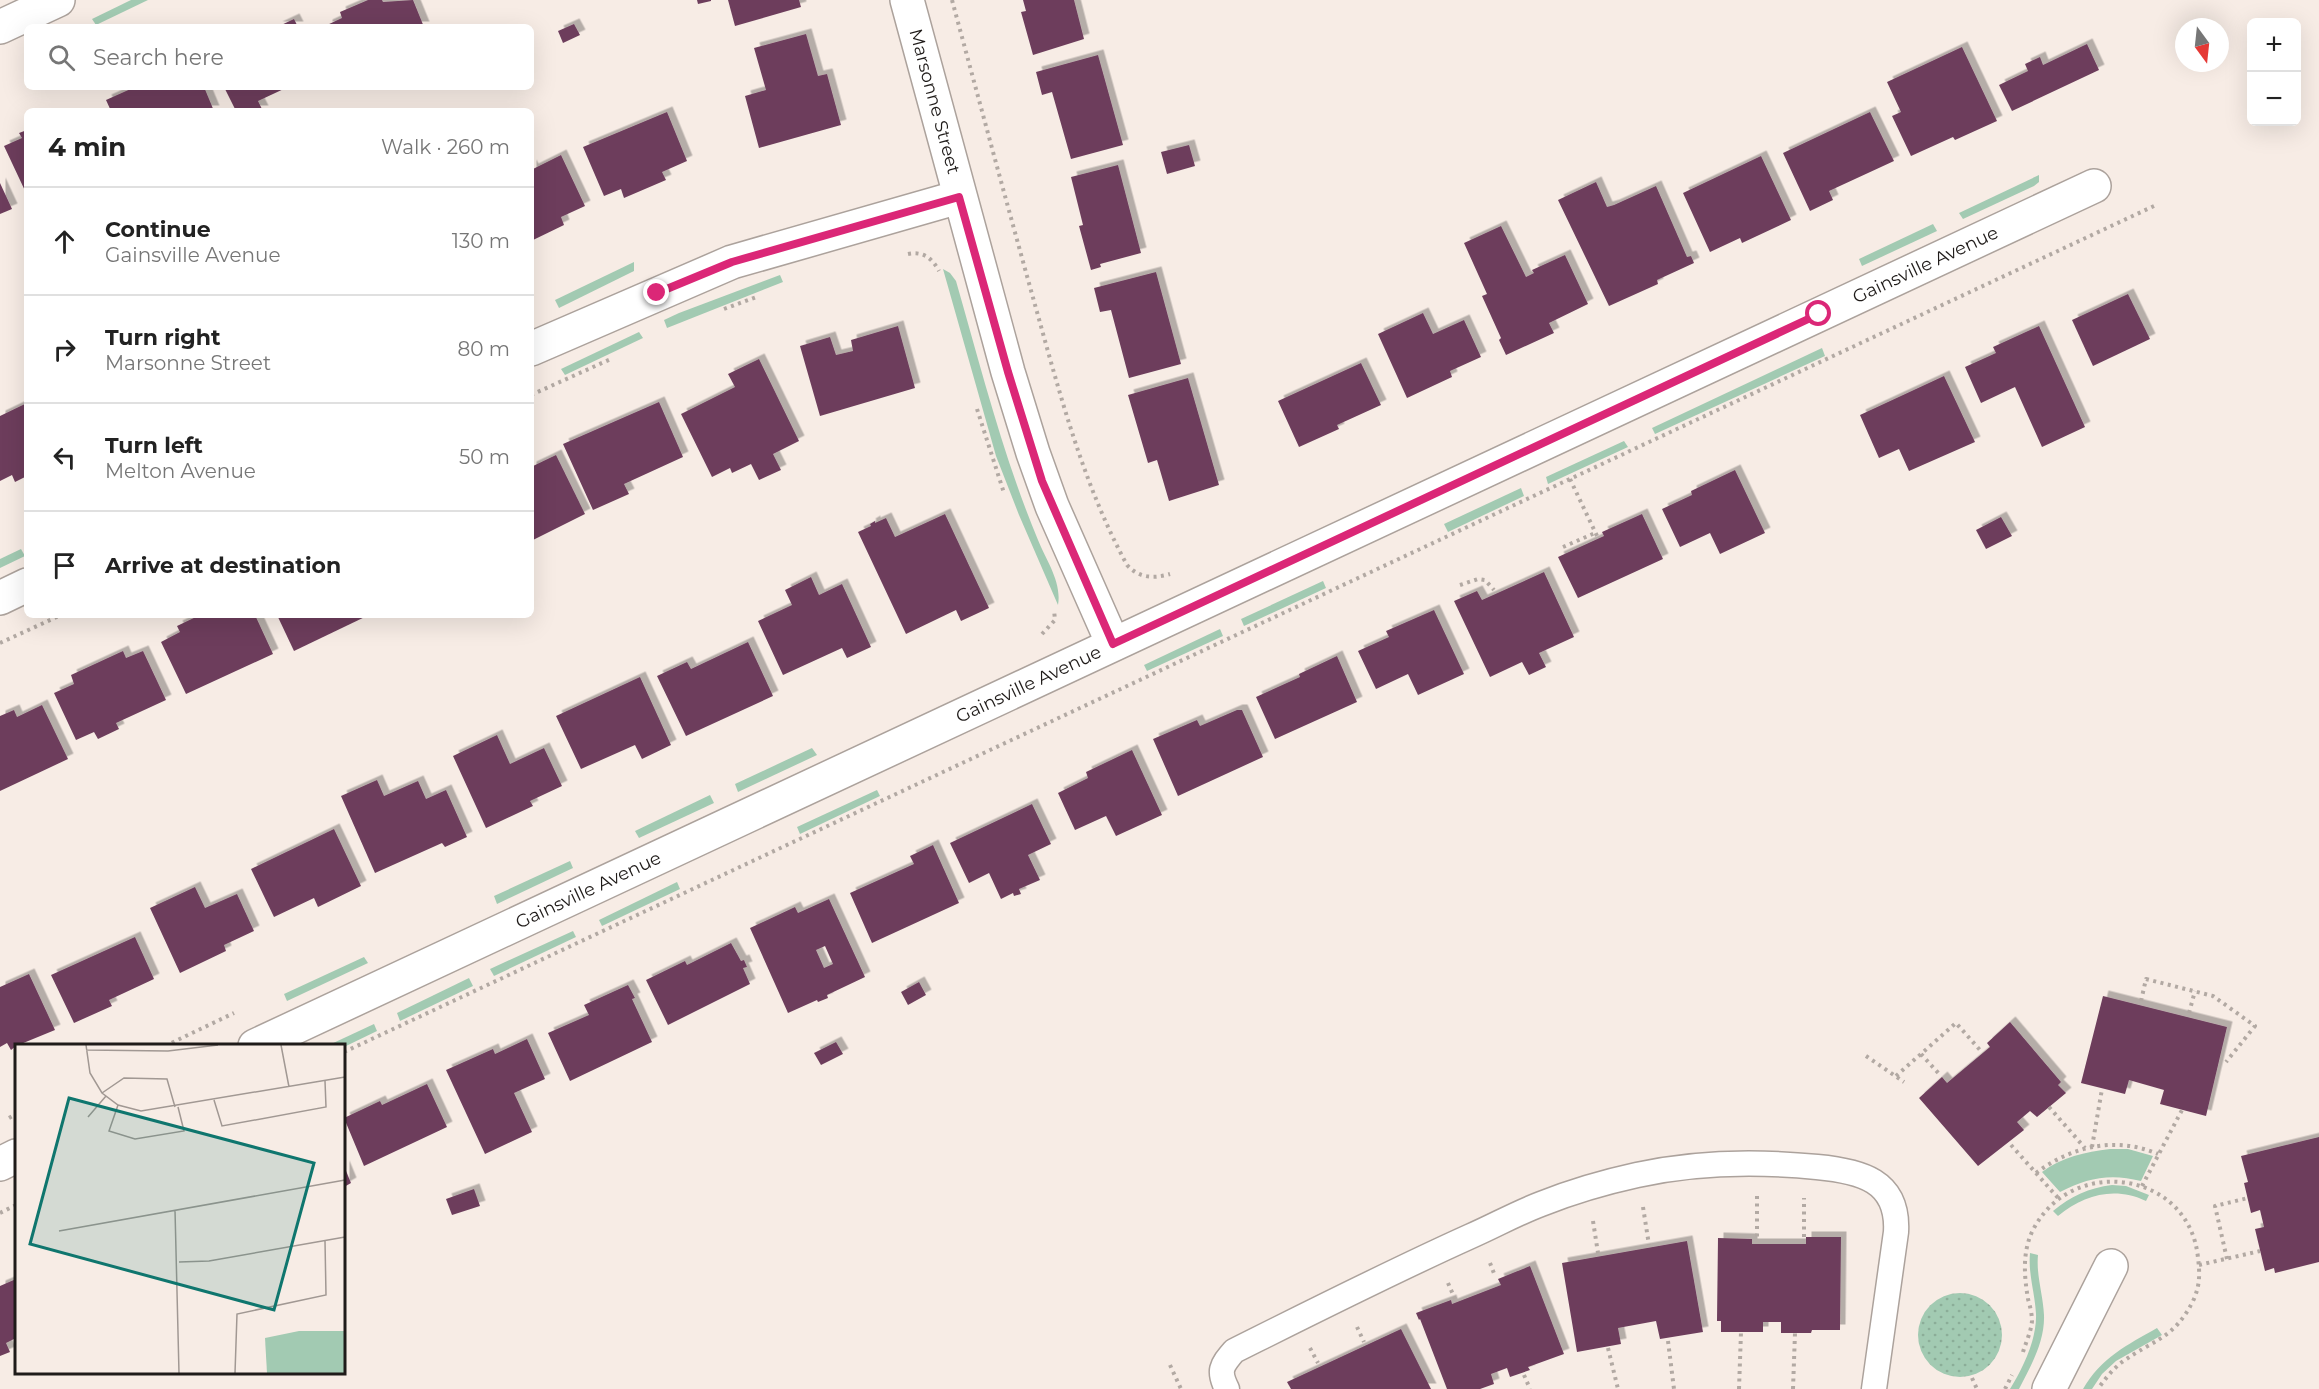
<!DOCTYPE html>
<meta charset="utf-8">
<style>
body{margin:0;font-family:Montserrat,sans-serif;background:#f2f2f2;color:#222}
.controls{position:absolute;right:18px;top:18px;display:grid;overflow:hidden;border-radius:9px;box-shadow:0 6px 24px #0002}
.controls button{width:54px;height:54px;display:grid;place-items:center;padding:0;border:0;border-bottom:2px solid #e0e0e0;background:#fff;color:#222;font:30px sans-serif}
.compass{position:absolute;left:2175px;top:18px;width:54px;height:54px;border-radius:50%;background:#fff;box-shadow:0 6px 24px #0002;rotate:165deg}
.stop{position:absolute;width:18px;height:18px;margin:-14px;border:4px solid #db2777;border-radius:50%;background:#fff}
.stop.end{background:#db2777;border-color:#fff;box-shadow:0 2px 6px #0008}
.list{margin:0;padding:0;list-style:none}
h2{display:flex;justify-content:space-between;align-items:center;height:78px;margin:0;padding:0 24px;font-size:26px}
h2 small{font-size:20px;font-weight:400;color:#767676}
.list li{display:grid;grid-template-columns:39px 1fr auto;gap:18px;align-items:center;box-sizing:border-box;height:108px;padding:0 24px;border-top:2px solid #e0e0e0}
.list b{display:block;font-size:22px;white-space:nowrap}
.list p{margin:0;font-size:20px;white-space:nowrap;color:#767676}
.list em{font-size:20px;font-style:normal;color:#767676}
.icon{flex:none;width:33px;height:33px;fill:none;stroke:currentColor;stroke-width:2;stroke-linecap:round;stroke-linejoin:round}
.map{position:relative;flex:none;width:2319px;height:1389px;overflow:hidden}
.search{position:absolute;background:#fff;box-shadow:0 6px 24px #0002;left:24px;top:24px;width:510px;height:66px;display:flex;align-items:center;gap:15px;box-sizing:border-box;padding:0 21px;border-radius:9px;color:#767676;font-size:22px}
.panel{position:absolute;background:#fff;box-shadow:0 6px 24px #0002;left:24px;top:108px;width:510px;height:510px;border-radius:9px}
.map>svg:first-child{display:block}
.grass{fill:#a2cab2}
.park{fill:url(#park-dots)}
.building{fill:#6d3e5c;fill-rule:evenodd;filter:url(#shadow)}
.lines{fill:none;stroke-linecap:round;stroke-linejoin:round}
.service-casing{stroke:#aca29c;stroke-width:27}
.minor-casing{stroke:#aca29c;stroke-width:36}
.path{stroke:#b2a9a3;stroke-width:4;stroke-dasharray:3 4.5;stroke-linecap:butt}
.service{stroke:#fff;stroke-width:24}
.minor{stroke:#fff;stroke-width:33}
.route{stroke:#db2777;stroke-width:8}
.labels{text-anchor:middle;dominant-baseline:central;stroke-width:6;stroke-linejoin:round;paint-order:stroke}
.street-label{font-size:18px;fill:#1f1b19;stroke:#f7ece5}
.inset-road{fill:none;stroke:#a19893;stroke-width:1.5}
.view{fill:#0f766e;fill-opacity:0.15;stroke:#0f766e;stroke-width:3}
.inset-edge{fill:none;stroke:#1f1b19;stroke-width:3}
</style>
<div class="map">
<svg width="2319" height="1389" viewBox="0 0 2319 1389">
<defs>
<pattern id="park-dots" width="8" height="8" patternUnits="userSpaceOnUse" patternTransform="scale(1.5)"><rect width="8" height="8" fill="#a2cab2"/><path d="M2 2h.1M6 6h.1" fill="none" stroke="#8bad98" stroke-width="1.8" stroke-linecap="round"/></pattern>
<filter id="shadow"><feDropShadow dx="5.5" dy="-5.5" stdDeviation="0" flood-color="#0004"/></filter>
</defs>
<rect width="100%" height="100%" fill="#f7ece5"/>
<!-- grass -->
<g class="grass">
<polygon points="131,0 148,0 96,25 92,19"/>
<polygon points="2039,175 2039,182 2034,186 1963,219 1959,213"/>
<polygon points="1933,224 1937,231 1862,266 1859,259"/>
<polygon points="634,262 634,271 559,308 555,300"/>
<path d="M943 269 950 273 956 281C981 368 1003 456 1038 540 1046 560 1062 582 1058 605L1019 515 996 456Z"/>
<polygon points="780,275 783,282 667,328 664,320 679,313"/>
<polygon points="639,332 643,338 565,375 561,369"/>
<polygon points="1822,348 1825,356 1655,434 1652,428"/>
<polygon points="1624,441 1628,447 1548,484 1546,477"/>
<polygon points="1521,488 1524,496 1448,532 1444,524"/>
<polygon points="21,549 25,556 0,568 0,559"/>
<polygon points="1323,581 1326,588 1244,626 1241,619"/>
<polygon points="1220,629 1223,636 1147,671 1144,665"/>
<polygon points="812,748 817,755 738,792 735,784"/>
<polygon points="877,790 880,796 800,834 797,827"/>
<polygon points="710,795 714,803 639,838 635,831"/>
<polygon points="570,861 573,868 497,904 494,896"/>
<polygon points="677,882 680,889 602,926 599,920"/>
<polygon points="573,931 576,937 494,976 490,969"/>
<polygon points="364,957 368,963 287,1001 284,994"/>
<polygon points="469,978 473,986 400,1021 397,1013"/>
<polygon points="374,1024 377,1031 344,1047 329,1045"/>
<path d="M2110 1149H2128L2153 1156 2141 1181C2110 1173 2087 1178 2060 1192L2042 1172C2062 1157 2085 1152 2110 1149Z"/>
<path d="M2112 1185 2126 1186 2149 1195 2146 1201C2114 1186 2084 1195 2058 1216L2053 1211C2071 1196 2089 1188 2112 1185Z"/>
<path d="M2030 1253 2038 1255C2036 1275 2043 1294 2044 1315 2045 1341 2031 1366 2019 1389H2010C2023 1368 2037 1339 2036 1314 2035 1293 2028 1274 2030 1253Z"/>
<path d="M2157 1328 2162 1335 2116 1361 2102 1374 2092 1389H2083C2101 1358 2127 1345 2157 1328Z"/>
</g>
<!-- park -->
<circle class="park" cx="1960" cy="1335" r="42"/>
<!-- building -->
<g class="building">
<polygon points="368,0 382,0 383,2 413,0 424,27 327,27 327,25 342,18 340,12"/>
<polygon points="697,0 711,0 711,1 698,4"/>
<polygon points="728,0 799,0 801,7 735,26"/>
<polygon points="1023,0 1074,0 1084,39 1033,55 1021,12 1026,11"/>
<polygon points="294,19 298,27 277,27"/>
<polygon points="574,24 580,35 563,43 558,31"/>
<polygon points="806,34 818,76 827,74 841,125 759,148 745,96 766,90 754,48"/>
<polygon points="2087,44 2099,70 2012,111 1999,85 2028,71 2025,64 2040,57 2043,65"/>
<polygon points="1962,47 1997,121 1955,140 1953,137 1911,156 1892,116 1901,112 1887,82"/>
<polygon points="1098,55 1123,145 1071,159 1052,92 1042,95 1036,72"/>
<polygon points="135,87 204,87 214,111 111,111 106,100"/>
<polygon points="224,87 288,87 258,101 263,111 236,111"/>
<polygon points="667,112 687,161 662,172 666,180 624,198 621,189 604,196 583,147"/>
<polygon points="1870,112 1894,161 1829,191 1833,200 1810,211 1783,153"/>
<polygon points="27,130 27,195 4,146 22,138 19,133"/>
<polygon points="1189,145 1195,166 1167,174 1161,152"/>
<polygon points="561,155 585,206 561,217 564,225 531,241 531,165 533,169"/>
<polygon points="1761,156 1791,220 1742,243 1740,238 1710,252 1683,193"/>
<polygon points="1118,165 1141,253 1100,264 1101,267 1091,270 1079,226 1083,225 1071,177"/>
<polygon points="1596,182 1607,207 1614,205 1656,186 1687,257 1691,256 1694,263 1657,280 1658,284 1609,306 1558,200"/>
<polygon points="0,183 12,209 0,214"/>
<polygon points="1501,226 1526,277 1534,273 1532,270 1565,255 1588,304 1549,323 1554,333 1506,355 1499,340 1501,338 1482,296 1487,294 1464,243"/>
<polygon points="1156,272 1181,364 1129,378 1111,310 1100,312 1094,288"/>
<polygon points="2128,294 2150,339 2093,366 2072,320"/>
<polygon points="1423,313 1433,334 1464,320 1481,357 1450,371 1452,377 1407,398 1378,334"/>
<polygon points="898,326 915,388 820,416 800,346 830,337 836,355 853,351 851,340"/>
<polygon points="2039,326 2085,427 2042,447 2015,387 1981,403 1965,367 1996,353 1993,347"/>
<polygon points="759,359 799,441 773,454 781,470 759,480 751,464 732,473 730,468 712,477 681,414 735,387 728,374"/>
<polygon points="1361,363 1381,405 1337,425 1339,429 1299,447 1278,401"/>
<polygon points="1944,376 1975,442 1909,471 1899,449 1879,458 1860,415"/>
<polygon points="1188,378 1219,485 1169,501 1157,460 1148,463 1128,395"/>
<polygon points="659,402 683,457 624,484 629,494 593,510 563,444"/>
<polygon points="27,403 27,476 15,482 12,475 0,481 0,416"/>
<polygon points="556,455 585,514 531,541 531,467"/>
<polygon points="1735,470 1765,533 1720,554 1710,533 1680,547 1662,509 1692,495 1691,491"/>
<polygon points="945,514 989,608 961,621 956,610 906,634 858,532 871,526 870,524 875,521 875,523 886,518 895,537"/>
<polygon points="1642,514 1663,559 1578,598 1558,557 1604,536 1602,532"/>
<polygon points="2001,517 2012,536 1986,549 1976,530"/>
<polygon points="1544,572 1574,637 1539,653 1546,667 1529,675 1522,662 1490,677 1454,601 1477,591 1482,600"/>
<polygon points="811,577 819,595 842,584 871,647 847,658 842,648 783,675 758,621 792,605 785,590"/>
<polygon points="1434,610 1464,674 1418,695 1408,674 1376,689 1358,651 1389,637 1386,631"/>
<polygon points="200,615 255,615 273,654 186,694 161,642 180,632 177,626"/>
<polygon points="277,615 369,615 294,651"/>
<polygon points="748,642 773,696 686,736 657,676 687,662 691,669"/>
<polygon points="123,651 126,658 143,651 166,700 116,723 119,729 98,739 94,732 76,740 54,693 74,684 71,675"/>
<polygon points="1337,656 1357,702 1275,739 1256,697 1300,677 1299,674"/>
<polygon points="640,677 671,745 642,759 635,745 581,769 556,716"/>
<polygon points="42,705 68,759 0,791 0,716 14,710 17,717"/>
<polygon points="1237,710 1242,710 1263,757 1178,796 1153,739 1197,720 1200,726"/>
<polygon points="497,735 510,764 544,748 562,786 530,801 533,806 486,828 453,756"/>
<polygon points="1132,750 1162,815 1116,836 1106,816 1075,830 1058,793 1088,778 1086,772"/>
<polygon points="377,780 384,796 418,781 426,799 446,790 467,837 445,847 442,843 375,873 341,796"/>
<polygon points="1032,804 1051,844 1028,855 1040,880 1019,889 1021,894 1014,896 1013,893 1001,899 989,873 969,883 950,843"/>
<polygon points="334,829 361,886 318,907 314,898 274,917 251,869"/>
<polygon points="933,845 959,903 872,943 850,893 914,864 910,856"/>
<polygon points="195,887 205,908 237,894 254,931 224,945 226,951 180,973 150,908"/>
<path d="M829 899 865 977 827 995 828 998 818 1002 817 1000 788 1013 750 928 795 907 798 913ZM825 946 833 964 824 968 816 950Z"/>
<polygon points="135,937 154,979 109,1000 112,1006 74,1023 51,975"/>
<polygon points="731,943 741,961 744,960 747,967 743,968 750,984 668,1025 646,980 685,961 687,965"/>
<polygon points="29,974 55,1030 16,1046 11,1050 7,1043 0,1047 0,987"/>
<polygon points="919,982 926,995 908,1005 901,992"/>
<polygon points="628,985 635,998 632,999 652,1042 570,1081 548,1033 589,1015 584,1005"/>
<polygon points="2103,996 2227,1027 2206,1116 2160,1104 2164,1090 2129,1080 2125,1094 2081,1083"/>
<polygon points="2010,1022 2061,1082 2058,1085 2066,1093 2037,1117 2030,1111 2017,1122 2024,1130 1978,1166 1919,1098 1942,1077 1947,1083 1990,1047 1987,1043"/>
<polygon points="527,1039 545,1079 514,1093 532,1132 485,1154 446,1070 493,1049 495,1054"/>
<polygon points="836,1042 843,1054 821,1065 814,1053"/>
<polygon points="427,1084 447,1127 364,1166 344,1118 380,1101 382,1105"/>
<polygon points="2319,1137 2319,1262 2275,1273 2274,1268 2265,1271 2255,1229 2264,1227 2260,1210 2251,1213 2244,1183 2248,1182 2241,1156"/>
<polygon points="344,1166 351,1183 344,1187"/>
<polygon points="474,1189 480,1206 452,1215 446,1199"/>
<polygon points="1806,1237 1841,1237 1840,1330 1812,1330 1811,1333 1781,1333 1781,1322 1763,1322 1763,1332 1721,1332 1721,1321 1717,1321 1718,1238 1752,1239 1752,1244 1806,1244"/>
<polygon points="1687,1241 1703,1332 1660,1339 1656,1321 1618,1328 1621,1344 1577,1352 1562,1263"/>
<polygon points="1530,1266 1564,1354 1528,1367 1530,1370 1510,1377 1507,1368 1491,1374 1494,1384 1480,1389 1447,1389 1420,1319 1419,1320 1416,1313 1451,1300 1452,1304 1501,1285 1498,1279"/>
<polygon points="16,1279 16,1338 6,1343 10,1352 0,1356 0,1286"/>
<polygon points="1401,1329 1431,1389 1291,1389 1287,1382"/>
</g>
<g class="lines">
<defs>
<path id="service" d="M1227 1389C1218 1371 1221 1366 1234 1351 1312 1312 1391 1272 1471 1236 1494 1226 1517 1213 1541 1204 1571 1192 1605 1182 1637 1175 1696 1162 1757 1161 1817 1167 1860 1171 1899 1180 1896 1232L1874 1389"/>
<g id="minor">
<path id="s1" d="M907 0 1008 372 1033 453 1052 506 1113 644"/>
<polyline points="0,27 58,0"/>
<polyline points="531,349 732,262 959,197"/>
<polyline points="0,598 27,585"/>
<path id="s2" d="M255 1046 2094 186"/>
<polyline points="0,1164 16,1156"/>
<polyline points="2049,1389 2111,1266"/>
</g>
</defs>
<!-- service casing -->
<use href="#service" class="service-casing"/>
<!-- minor casing -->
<use href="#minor" class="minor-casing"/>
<!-- path -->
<g class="path">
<path d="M952 0C980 104 1008 208 1037 312 1061 398 1084 486 1127 565 1139 578 1153 579 1170 574"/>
<path d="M908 254C923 251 932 258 939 271"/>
<polyline points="724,309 759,296"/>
<polyline points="531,395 613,358"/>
<polyline points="977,409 1004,493"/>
<polyline points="1570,479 1597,536"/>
<polyline points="1563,547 1595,533"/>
<polyline points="1460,585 1478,579 1485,580 1494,590"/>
<polyline points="1042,634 1055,620 1054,610"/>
<polyline points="0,643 61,615"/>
<polyline points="2141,1001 2146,979 2213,996 2255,1026 2226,1062"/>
<polyline points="2189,1013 2195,991"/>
<polyline points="165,1046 234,1013"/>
<polyline points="344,1052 2154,206"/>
<polyline points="1921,1054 1941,1076"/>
<polyline points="1866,1056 1904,1082"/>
<polyline points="1896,1076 1956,1023 1980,1050"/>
<polyline points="2049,1107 2085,1148"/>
<polyline points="9,1118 16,1114"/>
<polyline points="2011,1145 2059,1199"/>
<polyline points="2092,1147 2102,1089"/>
<path d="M2036 1173C2072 1146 2116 1136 2158 1154"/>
<polyline points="2142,1186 2182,1110"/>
<polyline points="1757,1196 1757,1240"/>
<polyline points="1643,1207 1649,1245"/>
<polyline points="0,1213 16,1205"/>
<polyline points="1593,1221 1598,1253"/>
<polyline points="1804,1237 1804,1198"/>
<polyline points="2227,1259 2215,1206 2248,1198"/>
<polyline points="1490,1263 1495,1276"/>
<polyline points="2199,1265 2260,1251"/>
<polyline points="1448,1283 1455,1299"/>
<polyline points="1357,1327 1364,1342"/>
<polyline points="1668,1341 1674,1389"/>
<polyline points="1310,1348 1318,1363"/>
<polyline points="1608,1348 1618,1389"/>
<path d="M2023 1352C2026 1342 2031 1332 2032 1321 2032 1314 2030 1306 2028 1299 2024 1275 2022 1250 2034 1228 2074 1154 2190 1172 2198 1258 2200 1274 2200 1286 2193 1301 2174 1339 2153 1340 2122 1362 2113 1369 2104 1380 2098 1389"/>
<polyline points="1170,1365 1181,1389"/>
<polyline points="1524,1375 1530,1389"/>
<polyline points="1972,1378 1977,1389"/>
<polyline points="1739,1389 1741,1332"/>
<polyline points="1793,1389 1795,1333"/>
<polyline points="2005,1389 2012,1375"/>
</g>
<!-- service -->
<use href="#service" class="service"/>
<!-- minor -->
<use href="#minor" class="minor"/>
</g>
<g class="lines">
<!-- route -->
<polyline class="route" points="657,293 732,262 959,197 1008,372 1042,481 1113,644 1819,314"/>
</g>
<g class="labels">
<!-- street labels -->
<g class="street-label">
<text stroke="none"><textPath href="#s1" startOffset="105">Marsonne Street</textPath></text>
<text stroke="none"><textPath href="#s2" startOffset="1844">Gainsville Avenue</textPath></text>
<text stroke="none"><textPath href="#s2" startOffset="854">Gainsville Avenue</textPath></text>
<text stroke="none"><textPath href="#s2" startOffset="368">Gainsville Avenue</textPath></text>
</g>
</g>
<!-- overview -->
<g transform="translate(15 1044)">
<rect width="330" height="330" fill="#f7ece5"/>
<path d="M284 287H330V329H252L250 294Z" fill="#a2cab2"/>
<path class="inset-road" d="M71 1 75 29 87 49 103 61 126 67 330 33M266 1 274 43M71 6 153 7 203 1M87 49 109 34 152 35 160 63M199 56 207 82 311 63 310 37M103 61 94 87 120 95 169 87 163 63M73 73 91 52M160 166 164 329M44 187 330 136M164 218 194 217 330 193M220 329 222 270 311 251 310 197"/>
<path class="view" d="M54 54 299 119 259 266 15 200Z"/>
<rect width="330" height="330" class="inset-edge"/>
</g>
</svg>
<div class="controls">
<button>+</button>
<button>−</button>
</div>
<svg class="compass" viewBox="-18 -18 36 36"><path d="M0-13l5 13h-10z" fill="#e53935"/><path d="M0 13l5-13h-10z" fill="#767676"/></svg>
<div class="stop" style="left:1819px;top:314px"></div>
<div class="stop end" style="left:657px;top:293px"></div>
<div class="search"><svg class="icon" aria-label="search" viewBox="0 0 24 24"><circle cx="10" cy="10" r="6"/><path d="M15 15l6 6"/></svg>Search here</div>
<section class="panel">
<h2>4 min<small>Walk · 260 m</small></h2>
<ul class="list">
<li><svg class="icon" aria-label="ahead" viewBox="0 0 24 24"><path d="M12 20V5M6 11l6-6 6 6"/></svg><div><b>Continue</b><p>Gainsville Avenue</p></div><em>130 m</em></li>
<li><svg class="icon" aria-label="right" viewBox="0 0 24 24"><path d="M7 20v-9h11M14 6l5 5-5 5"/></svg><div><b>Turn right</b><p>Marsonne Street</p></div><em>80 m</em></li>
<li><svg class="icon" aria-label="left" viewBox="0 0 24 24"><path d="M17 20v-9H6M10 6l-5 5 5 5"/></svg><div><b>Turn left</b><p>Melton Avenue</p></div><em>50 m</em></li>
<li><svg class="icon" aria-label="arrive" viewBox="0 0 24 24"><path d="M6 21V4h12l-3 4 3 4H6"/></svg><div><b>Arrive at destination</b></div></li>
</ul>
</section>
</div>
